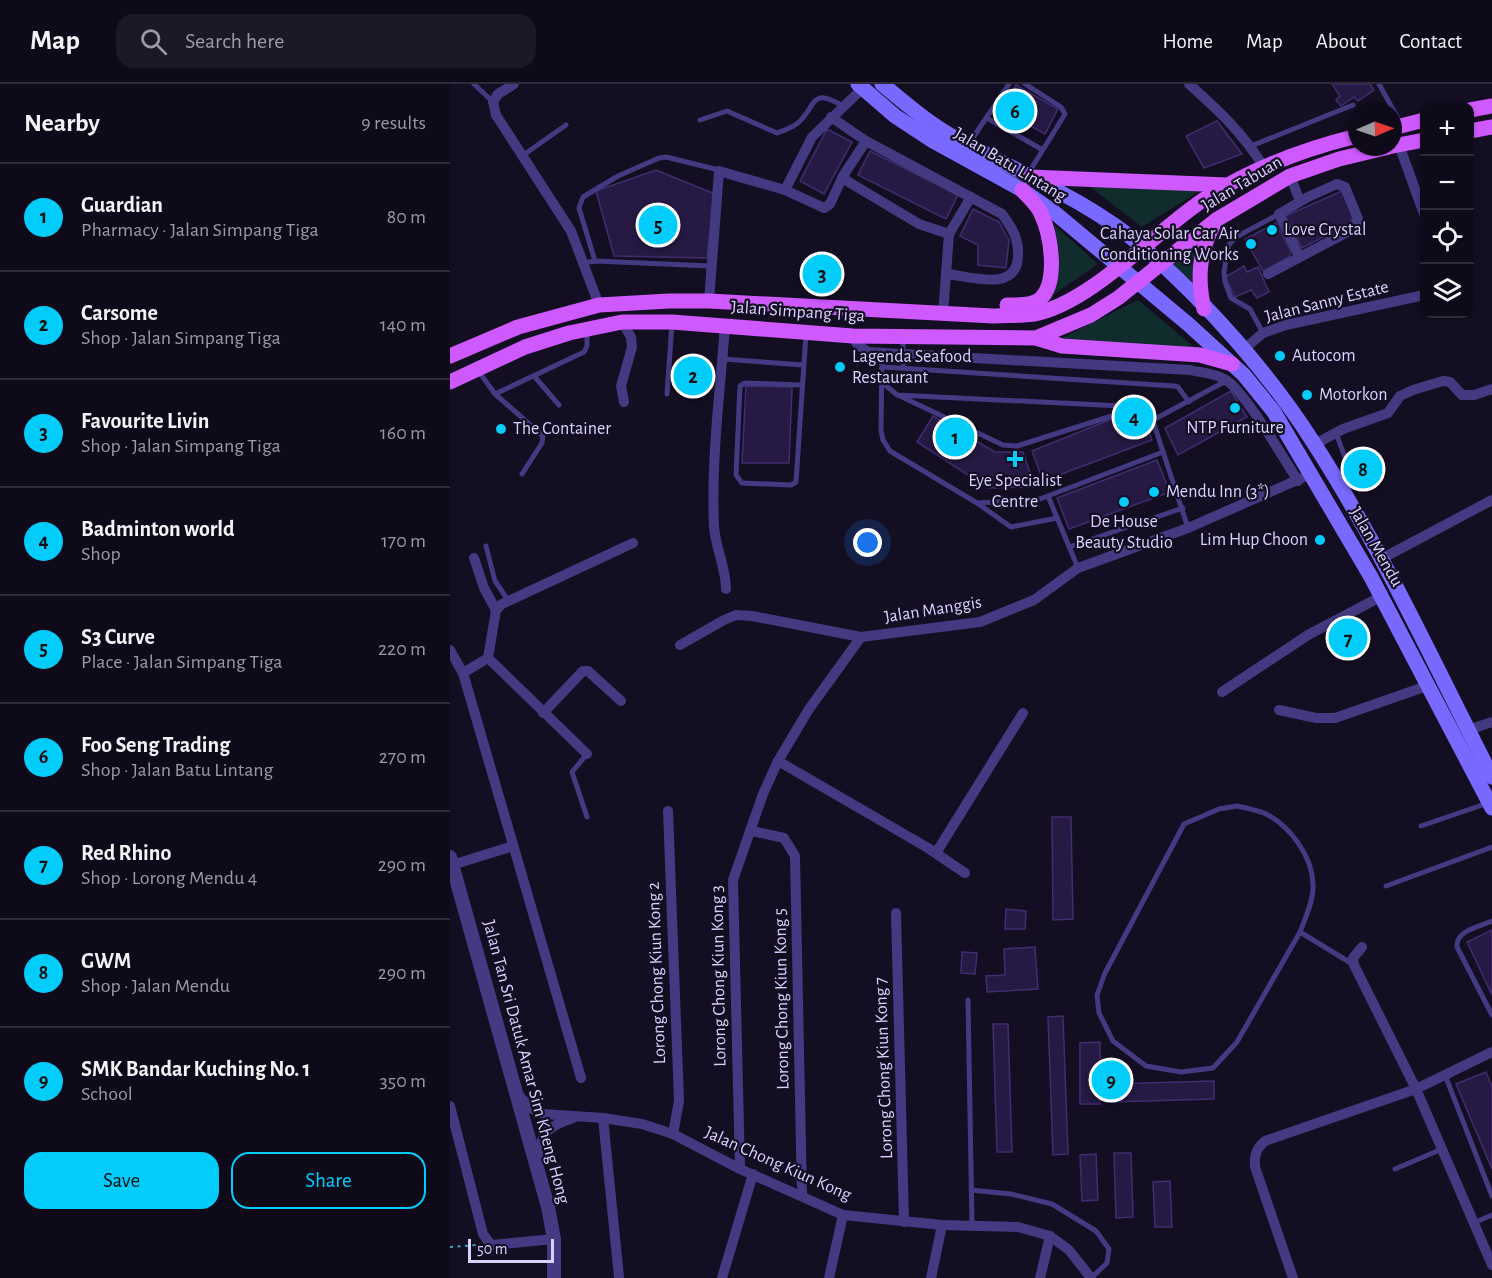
<!DOCTYPE html>
<meta charset="utf-8">
<style>
body{margin:0;font-family:"Alegreya Sans",sans-serif;background:#1d1827;color:#f1f3f6}
.controls{position:absolute;right:18px;top:18px;display:grid;overflow:hidden;border-radius:12px;box-shadow:0 2px 4px #0004}
.controls button{width:54px;height:54px;display:grid;place-items:center;padding:0;border:0;border-bottom:2px solid #2f2b39;background:#0f0a1a;color:#f1f3f6;font:30px sans-serif}
.compass{position:absolute;left:898px;top:18px;width:54px;height:54px;border-radius:50%;background:#0f0a1a;box-shadow:0 2px 4px #0004;rotate:88deg}
.scale{position:absolute;left:18px;bottom:15px;width:86px;box-sizing:border-box;padding-left:6px;border:3px solid #dad1ff;border-top:0;font-size:16px;line-height:21px;white-space:nowrap;color:#dad1ff;-webkit-text-stroke:4px #140e23;paint-order:stroke}
.you{position:absolute;left:418px;top:459px;width:21px;height:21px;margin:-15px;border:4px solid #fff;border-radius:50%;background:#1a73e8;box-shadow:0 0 0 9px #1a73e833}
.badge{display:grid;place-items:center;width:39px;height:39px;border-radius:50%;background:#02ccfa;color:#111;font-size:20px;font-weight:700}
.pin{position:absolute;translate:-50% -50%;border:3px solid #fff;box-shadow:0 2px 6px #0006}
.list{margin:0;padding:0;list-style:none}
h2{display:flex;justify-content:space-between;align-items:center;height:78px;margin:0;padding:0 24px;font-size:26px}
h2 small{font-size:20px;font-weight:400;color:#9b9aa2}
.list li{display:grid;grid-template-columns:39px 1fr auto;gap:18px;align-items:center;box-sizing:border-box;height:108px;padding:0 24px;border-top:2px solid #2f2b39}
.list b{display:block;font-size:22px;white-space:nowrap}
.list p{margin:0;font-size:20px;white-space:nowrap;color:#9b9aa2}
.list em{font-size:20px;font-style:normal;color:#9b9aa2}
.actions{display:flex;gap:12px;padding:18px 24px}
.actions a{flex:1;padding:14px 0;border:2px solid #02ccfa;border-radius:18px;text-align:center;font-size:21px;color:#02ccfa}
.actions .main{background:#02ccfa;color:#111}
.icon{flex:none;width:33px;height:33px;fill:none;stroke:currentColor;stroke-width:2;stroke-linecap:round;stroke-linejoin:round}
.map{position:relative;flex:none;width:1042px;height:1194px;overflow:hidden}
header{display:flex;align-items:center;gap:36px;box-sizing:border-box;height:84px;padding:0 30px;background:#0f0a1a;border-bottom:2px solid #2f2b39}
header strong{font-size:28px}
nav{display:flex;gap:33px;margin-inline-start:auto;font-size:21px}
.search{width:420px;height:54px;background:#1d1827;display:flex;align-items:center;gap:15px;box-sizing:border-box;padding:0 21px;border-radius:18px;color:#9b9aa2;font-size:22px}
main{display:flex}
aside{flex:1;background:#0f0a1a}
.map>svg:first-child{display:block}
.green{fill:#112c2d}
.building{fill:#261a44;stroke:#402d70;stroke-width:1.5}
.lines{fill:none;stroke-linecap:round;stroke-linejoin:round}
.path{stroke:#2fb1b4;stroke-width:2;stroke-dasharray:3 4.5;stroke-linecap:butt}
.service{stroke:#433a82;stroke-width:5}
.minor{stroke:#433a82;stroke-width:10}
.tertiary{stroke:#433a82;stroke-width:14}
.secondary{stroke:#7969fe;stroke-width:15}
.primary{stroke:#ce59fe;stroke-width:15}
.poi-dot{fill:#02ccfa;stroke:#140e23;stroke-width:2}
.labels{text-anchor:middle;dominant-baseline:central;stroke-width:4.5;stroke-linejoin:round;paint-order:stroke}
.street-label{font-size:18px;fill:#dad1ff;stroke:#140e23}
.poi-label{font-size:18px;fill:#dad1ff;stroke:#140e23;text-anchor:start}
</style>
<header>
<strong>Map</strong>
<div class="search"><svg class="icon" aria-label="search" viewBox="0 0 24 24"><circle cx="10" cy="10" r="6"/><path d="M15 15l6 6"/></svg>Search here</div>
<nav><a>Home</a><a>Map</a><a>About</a><a>Contact</a></nav>
</header>
<main>
<aside>
<h2>Nearby<small>9 results</small></h2>
<ul class="list">
<li><span class="badge">1</span><div><b>Guardian</b><p>Pharmacy · Jalan Simpang Tiga</p></div><em>80 m</em></li>
<li><span class="badge">2</span><div><b>Carsome</b><p>Shop · Jalan Simpang Tiga</p></div><em>140 m</em></li>
<li><span class="badge">3</span><div><b>Favourite Livin</b><p>Shop · Jalan Simpang Tiga</p></div><em>160 m</em></li>
<li><span class="badge">4</span><div><b>Badminton world</b><p>Shop</p></div><em>170 m</em></li>
<li><span class="badge">5</span><div><b>S3 Curve</b><p>Place · Jalan Simpang Tiga</p></div><em>220 m</em></li>
<li><span class="badge">6</span><div><b>Foo Seng Trading</b><p>Shop · Jalan Batu Lintang</p></div><em>270 m</em></li>
<li><span class="badge">7</span><div><b>Red Rhino</b><p>Shop · Lorong Mendu 4</p></div><em>290 m</em></li>
<li><span class="badge">8</span><div><b>GWM</b><p>Shop · Jalan Mendu</p></div><em>290 m</em></li>
<li><span class="badge">9</span><div><b>SMK Bandar Kuching No. 1</b><p>School</p></div><em>350 m</em></li>
</ul>
<div class="actions"><a class="main">Save</a><a>Share</a></div>
</aside>
<div class="map">
<svg width="1042" height="1194" viewBox="0 0 1042 1194">
<rect width="100%" height="100%" fill="#140e23"/>
<!-- green -->
<g class="green">
<polygon points="635,99 751,106 692,143"/>
<path d="M604 141 648 180 603 211C612 186 610 167 604 141Z"/>
<polygon points="748,158 745,205 722,180"/>
<polygon points="688,216 746,265 608,256"/>
</g>
<!-- building -->
<g class="building">
<polygon points="882,0 920,0 924,6 908,17 904,13 891,22 886,16 890,12"/>
<polygon points="566,1 608,25 595,50 552,26"/>
<polygon points="767,37 792,70 754,84 736,52"/>
<polygon points="377,45 402,58 374,110 350,97"/>
<polygon points="420,67 508,111 496,135 408,91"/>
<polygon points="206,86 265,110 257,174 164,172 146,107"/>
<polygon points="892,107 903,132 900,139 852,164 835,132"/>
<polygon points="523,125 549,138 559,156 556,184 528,181 528,161 510,152"/>
<polygon points="826,139 841,168 839,173 813,187 795,155"/>
<polygon points="794,182 797,188 808,183 819,208 807,214 801,206 785,213 775,193"/>
<polygon points="296,302 342,303 339,379 292,379"/>
<polygon points="781,307 797,333 728,371 715,344"/>
<polygon points="689,324 702,356 593,397 582,367"/>
<polygon points="483,332 545,368 573,368 585,403 538,404 467,358"/>
<polygon points="707,376 720,408 619,445 607,414"/>
<polygon points="602,733 621,733 623,835 603,836"/>
<polygon points="556,825 576,827 575,845 555,845"/>
<polygon points="1042,846 1042,911 1017,858"/>
<polygon points="585,863 588,905 537,908 536,892 555,891 554,865"/>
<polygon points="512,868 527,869 525,890 511,889"/>
<polygon points="613,932 618,1070 603,1071 598,933"/>
<polygon points="543,940 558,940 562,1068 547,1068"/>
<polygon points="650,958 650,1020 630,1020 630,959"/>
<polygon points="1036,988 1042,1003 1042,1085 1006,1000"/>
<polygon points="764,997 764,1015 662,1018 661,1000"/>
<polygon points="664,1069 681,1069 683,1133 666,1134"/>
<polygon points="646,1070 648,1116 632,1117 630,1071"/>
<polygon points="720,1097 722,1143 705,1143 703,1098"/>
</g>
<g class="lines">
<!-- path -->
<polyline class="path" points="0,1163 27,1161"/>
<!-- service -->
<g class="service">
<polyline points="24,0 43,18"/>
<polyline points="575,0 611,23 615,30 578,90"/>
<polyline points="929,0 951,40"/>
<polyline points="537,34 591,65"/>
<path d="M250 36 277 27 327 49C334 46 343 44 349 38 367 20 361 3 393 22"/>
<polyline points="518,61 559,0"/>
<polyline points="801,62 903,21"/>
<polyline points="72,72 116,41"/>
<polyline points="145,177 129,124 133,113 168,92 209,74 216,73 269,86"/>
<polyline points="133,179 145,177 260,182"/>
<polyline points="813,249 800,225 781,214 775,198 774,188 778,162 786,153 829,130"/>
<polyline points="432,268 431,346 433,356 440,367 527,419 590,415 713,368"/>
<polyline points="273,275 353,281"/>
<polyline points="433,283 724,302 728,303 739,318"/>
<polyline points="453,284 453,254"/>
<polyline points="29,288 45,310 134,268 137,262 137,248"/>
<polyline points="84,292 109,321"/>
<polyline points="433,299 447,311 692,323 699,325 738,444"/>
<polyline points="352,301 295,299 290,302 286,391 292,399 341,401 346,398 356,250"/>
<polyline points="45,310 93,352 92,359 72,390"/>
<polyline points="217,310 222,240"/>
<polyline points="450,312 553,361 567,362 687,324"/>
<polyline points="703,336 776,297"/>
<polyline points="886,349 901,390 892,402"/>
<polyline points="598,412 628,484"/>
<polyline points="527,419 561,443 607,434"/>
<polyline points="36,462 45,497 58,516"/>
<polyline points="619,463 733,424"/>
<path d="M787 722C796 724 806 726 814 729 840 741 864 774 863 803 863 818 855 835 850 848L787 958 763 984 731 988 696 982 663 957 649 929 647 911 655 889 734 740 769 725Z"/>
<polyline points="137,733 122,688 137,670"/>
<polyline points="971,742 1038,719"/>
<polyline points="936,802 1042,763"/>
<path d="M1042 837C1029 843 1006 846 1007 863L1042 931"/>
<polyline points="850,848 904,881"/>
<polyline points="518,916 522,1140"/>
<polyline points="995,991 1042,1112"/>
<polyline points="945,1085 992,1065"/>
<polyline points="521,1106 561,1110 602,1120 646,1147 659,1165 657,1179 641,1194"/>
<polyline points="1026,1138 1042,1131"/>
</g>
<!-- minor -->
<g class="minor">
<polyline points="64,0 48,10 43,18 46,31 121,147 149,221"/>
<path d="M739 0C767 25 793 49 813 82"/>
<path d="M381 33 416 57 552 130C563 145 569 155 568 173 566 209 520 192 496 190"/>
<polyline points="416,57 393,92 397,97 469,140 499,150"/>
<polyline points="949,61 974,130"/>
<polyline points="840,92 850,117"/>
<polyline points="335,106 374,124 380,120 393,92"/>
<polyline points="818,190 903,145 908,135 895,103 887,100 858,113 829,130 849,172"/>
<polyline points="259,217 269,87 335,106 362,53 412,5"/>
<polyline points="493,230 499,150 521,113"/>
<polyline points="172,238 181,253 182,263 171,302 174,318"/>
<path d="M275 242C270 308 261 376 264 442 265 463 276 483 276 505"/>
<path d="M403 252 407 260 418 268 740 286C752 289 766 289 776 296 796 309 833 374 848 397"/>
<polyline points="793,266 813,249 836,241 974,211"/>
<polyline points="865,360 893,345 938,329 950,312 963,306 993,297 1000,298 1012,311 1024,311 1042,305"/>
<polyline points="24,474 34,504 46,526"/>
<polyline points="931,475 1042,416"/>
<polyline points="230,561 274,536 286,531 302,532 411,553 530,538 584,516 628,484 738,444 861,390"/>
<polyline points="0,566 13,589 131,994"/>
<polyline points="38,574 137,670"/>
<polyline points="13,589 38,574 46,526 52,520 183,459"/>
<polyline points="772,608 858,551 932,512"/>
<polyline points="829,626 866,634 885,634 977,602"/>
<polyline points="93,629 133,587 138,587 171,617"/>
<polyline points="1018,646 1042,638"/>
<polyline points="328,677 478,764 515,789"/>
<polyline points="218,727 229,1017 223,1050"/>
<polyline points="302,747 334,754 345,772 352,1111"/>
<polyline points="486,769 573,629"/>
<polyline points="2,781 63,762"/>
<polyline points="446,829 454,1138"/>
<polyline points="912,863 903,874 904,881 966,1005 1042,968"/>
<polyline points="67,1009 80,1024 93,1030 153,1034 192,1040 223,1050 290,1085 393,1131 492,1141 568,1143 600,1152 619,1166 641,1194"/>
<polyline points="0,1022 33,1150 41,1161 104,1155"/>
<polyline points="153,1034 169,1193"/>
<path d="M87 1077C91 1049 96 1043 123 1034"/>
<polyline points="290,1085 283,796 313,710 328,677 359,625 411,553"/>
<polyline points="272,1194 303,1090"/>
<polyline points="379,1194 393,1131"/>
<polyline points="481,1194 492,1141"/>
<polyline points="590,1194 600,1152"/>
<path d="M843 1194 805 1083C804 1071 806 1065 815 1057L966 1005 1042 1181"/>
</g>
<!-- tertiary -->
<polyline class="tertiary" points="0,773 98,1123 104,1155 104,1194"/>
<!-- secondary -->
<g class="secondary">
<polyline points="408,0 445,32 483,57 572,106 605,129 738,240 794,291 824,328 921,493 1042,724"/>
<path d="M432 0C455 19 478 39 505 54 566 87 641 118 694 164 756 218 821 291 865 361 933 467 985 582 1042 693"/>
</g>
<!-- primary -->
<g class="primary">
<polyline points="1020,26 1042,22"/>
<polyline points="943,44 974,36"/>
<polyline points="1020,47 1042,43"/>
<polyline points="943,62 974,56"/>
<polyline points="580,93 777,101"/>
<path d="M557 221C567 221 580 222 589 216 609 200 601 152 592 132 589 122 579 114 572 106"/>
<path d="M754 225C747 195 749 169 763 142"/>
<polyline points="586,254 612,262 750,271 782,280"/>
<path d="M0 272 68 243 149 221 219 217H259L543 232C556 231 570 232 584 230 640 220 708 145 756 114 803 84 854 65 907 52"/>
<polyline points="0,298 75,263 119,249 172,238 222,238 403,252 586,254 641,231 668,214 766,136 840,92 889,75 939,63"/>
</g>
</g>
<!-- markers -->
<g class="poi-dot">
<circle cx="822" cy="146" r="6"/>
<circle cx="801" cy="160" r="6"/>
<circle cx="830" cy="272" r="6"/>
<circle cx="390" cy="283" r="6"/>
<circle cx="857" cy="311" r="6"/>
<circle cx="785" cy="324" r="6"/>
<circle cx="51" cy="345" r="6"/>
<path d="M562 366h6v6h6v6h-6v6h-6v-6h-6v-6h6z"/>
<circle cx="704" cy="408" r="6"/>
<circle cx="674" cy="418" r="6"/>
<circle cx="870" cy="456" r="6"/>
</g>
<g class="labels">
<!-- street labels -->
<g class="street-label">
<text transform="translate(560 81) rotate(31)">Jalan Batu Lintang</text>
<text transform="translate(792 100) rotate(-31)">Jalan Tabuan</text>
<text transform="translate(877 218) rotate(-14)">Jalan Sanny Estate</text>
<text transform="translate(348 228) rotate(4)">Jalan Simpang Tiga</text>
<text transform="translate(926 463) rotate(60)">Jalan Mendu</text>
<text transform="translate(483 526) rotate(-9)">Jalan Manggis</text>
<text transform="translate(207 889) rotate(-92)">Lorong Chong Kiun Kong 2</text>
<text transform="translate(269 892) rotate(-91)">Lorong Chong Kiun Kong 3</text>
<text transform="translate(332 915) rotate(-91)">Lorong Chong Kiun Kong 5</text>
<text transform="translate(76 978) rotate(75)">Jalan Tan Sri Datuk Amar Sim Kheng Hong</text>
<text transform="translate(434 984) rotate(-92)">Lorong Chong Kiun Kong 7</text>
<text transform="translate(328 1080) rotate(24)">Jalan Chong Kiun Kong</text>
</g>
<!-- poi labels -->
<g class="poi-label">
<text x="834" y="146">Love Crystal</text>
<text x="789" y="150" text-anchor="end">Cahaya Solar Car Air<tspan x="789" dy="21">Conditioning Works</tspan></text>
<text x="842" y="272">Autocom</text>
<text x="402" y="273">Lagenda Seafood<tspan x="402" dy="21">Restaurant</tspan></text>
<text x="869" y="311">Motorkon</text>
<text x="785" y="344" text-anchor="middle">NTP Furniture</text>
<text x="63" y="345">The Container</text>
<text x="565" y="397" text-anchor="middle">Eye Specialist<tspan x="565" dy="21">Centre</tspan></text>
<text x="716" y="408">Mendu Inn (3*)</text>
<text x="674" y="438" text-anchor="middle">De House<tspan x="674" dy="21">Beauty Studio</tspan></text>
<text x="858" y="456" text-anchor="end">Lim Hup Choon</text>
</g>
</g>
</svg>
<div class="controls">
<button>+</button>
<button>−</button>
<button><svg class="icon" aria-label="locate" viewBox="0 0 24 24"><circle cx="12" cy="12" r="6"/><path d="M12 2v4M12 18v4M2 12h4M18 12h4"/></svg></button>
<button><svg class="icon" aria-label="layers" viewBox="0 0 24 24"><path d="M12 4l9 5-9 5-9-5zM3 14l9 5 9-5"/></svg></button>
</div>
<svg class="compass" viewBox="-18 -18 36 36"><path d="M0-13l5 13h-10z" fill="#e53935"/><path d="M0 13l5-13h-10z" fill="#9b9aa2"/></svg>
<div class="scale">50 m</div>
<div class="you"></div>
<div class="pin badge" style="left:505px;top:353px">1</div>
<div class="pin badge" style="left:243px;top:292px">2</div>
<div class="pin badge" style="left:372px;top:190px">3</div>
<div class="pin badge" style="left:684px;top:333px">4</div>
<div class="pin badge" style="left:208px;top:141px">5</div>
<div class="pin badge" style="left:565px;top:27px">6</div>
<div class="pin badge" style="left:898px;top:554px">7</div>
<div class="pin badge" style="left:913px;top:385px">8</div>
<div class="pin badge" style="left:661px;top:996px">9</div>
</div>
</main>
